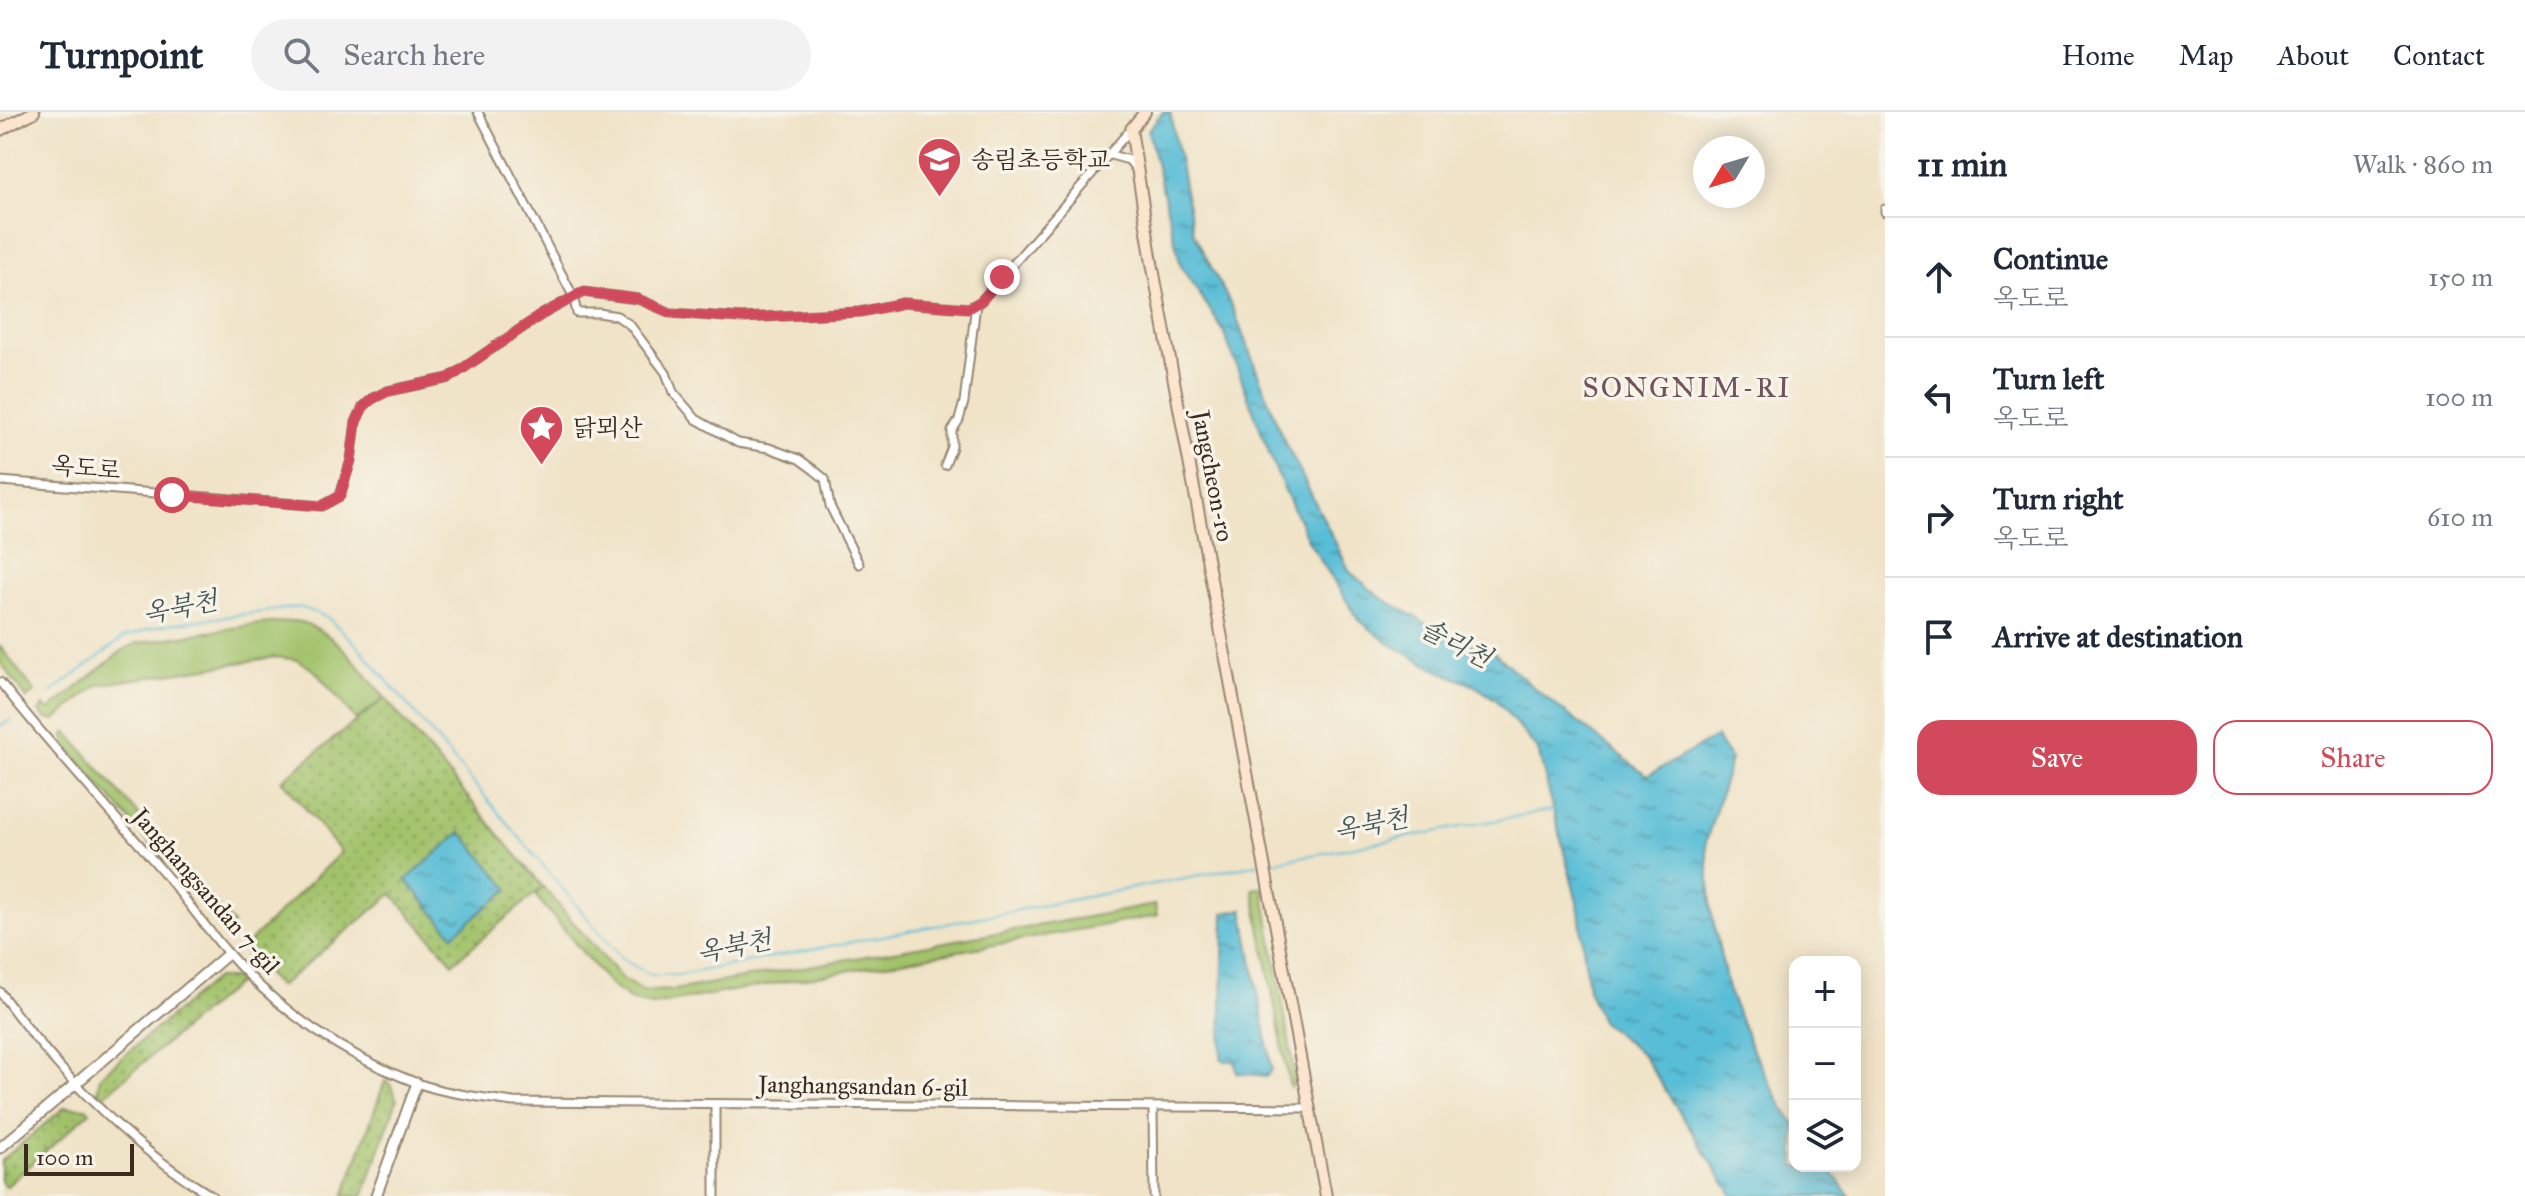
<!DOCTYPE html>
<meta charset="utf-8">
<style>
body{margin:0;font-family:"IM FELL Great Primer","Noto Serif KR",serif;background:#f2f2f3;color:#1f2937}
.controls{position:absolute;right:24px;bottom:24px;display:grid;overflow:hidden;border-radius:16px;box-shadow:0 4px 20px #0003}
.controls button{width:72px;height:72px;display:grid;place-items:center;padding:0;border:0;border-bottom:2px solid #e0e1e3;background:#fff;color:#1f2937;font:40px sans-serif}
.compass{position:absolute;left:1693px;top:24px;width:72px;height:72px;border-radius:50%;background:#fff;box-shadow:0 4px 20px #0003;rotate:232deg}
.scale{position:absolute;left:24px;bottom:20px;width:110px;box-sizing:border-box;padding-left:8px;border:4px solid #3b2a1e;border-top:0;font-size:22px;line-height:28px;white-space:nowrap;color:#3b2a1e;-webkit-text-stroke:6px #f7f3e8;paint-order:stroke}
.stop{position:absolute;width:24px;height:24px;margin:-18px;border:6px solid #d1495b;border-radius:50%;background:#fff}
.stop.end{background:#d1495b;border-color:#fff;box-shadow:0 2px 8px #0008}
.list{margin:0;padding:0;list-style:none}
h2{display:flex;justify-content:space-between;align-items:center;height:104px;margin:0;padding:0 32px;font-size:34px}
h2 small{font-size:26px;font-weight:400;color:#747a83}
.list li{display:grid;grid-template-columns:52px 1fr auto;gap:24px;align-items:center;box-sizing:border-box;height:120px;padding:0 32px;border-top:2px solid #e0e1e3}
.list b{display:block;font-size:30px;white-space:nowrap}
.list p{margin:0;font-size:26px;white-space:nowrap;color:#747a83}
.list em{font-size:26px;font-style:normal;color:#747a83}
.actions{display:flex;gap:16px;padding:24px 32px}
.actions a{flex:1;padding:18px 0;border:2px solid #d1495b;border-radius:24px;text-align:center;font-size:28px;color:#d1495b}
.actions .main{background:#d1495b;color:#fff}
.icon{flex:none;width:44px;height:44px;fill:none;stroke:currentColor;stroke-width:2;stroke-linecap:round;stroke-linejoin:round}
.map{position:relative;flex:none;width:1885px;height:1084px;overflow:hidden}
header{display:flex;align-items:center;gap:48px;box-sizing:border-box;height:112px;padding:0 40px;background:#fff;border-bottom:2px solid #e0e1e3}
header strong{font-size:38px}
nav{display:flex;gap:44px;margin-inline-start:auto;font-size:28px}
.search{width:560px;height:72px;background:#f2f2f3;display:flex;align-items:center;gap:20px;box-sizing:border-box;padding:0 28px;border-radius:44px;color:#747a83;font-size:30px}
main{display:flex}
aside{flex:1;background:#fff}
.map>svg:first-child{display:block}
.green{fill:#a2c26b;stroke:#6e7644;stroke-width:2}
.park{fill:url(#park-dots);stroke:#6e7644;stroke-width:2}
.water{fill:url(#water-ripples);stroke:#4a747a;stroke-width:2}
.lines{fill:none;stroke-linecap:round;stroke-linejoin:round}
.stream{stroke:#58bdd6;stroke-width:2}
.minor-casing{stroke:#968672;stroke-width:11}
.tertiary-casing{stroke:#968672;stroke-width:13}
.secondary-casing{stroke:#968672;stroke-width:14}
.minor{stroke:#fff;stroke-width:7}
.tertiary{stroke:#fff;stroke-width:9}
.secondary{stroke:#fce5cf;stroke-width:10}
.route{stroke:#d1495b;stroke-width:10}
.labels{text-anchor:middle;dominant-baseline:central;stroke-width:7;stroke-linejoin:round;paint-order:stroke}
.poi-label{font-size:24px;fill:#3b2a1e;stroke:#f7f3e8;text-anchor:start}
.street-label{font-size:24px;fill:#3b2a1e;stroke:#f7f3e8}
.water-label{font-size:26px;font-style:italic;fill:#445655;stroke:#f7f3e8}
.quarter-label{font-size:28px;letter-spacing:2px;fill:#6f545e;stroke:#f7f3e8}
</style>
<header>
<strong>Turnpoint</strong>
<div class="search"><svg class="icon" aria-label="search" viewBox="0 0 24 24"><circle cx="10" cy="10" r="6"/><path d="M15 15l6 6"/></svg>Search here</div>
<nav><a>Home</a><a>Map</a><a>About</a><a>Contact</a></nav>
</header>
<main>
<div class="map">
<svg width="1885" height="1084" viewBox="0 0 1885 1084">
<defs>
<pattern id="park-dots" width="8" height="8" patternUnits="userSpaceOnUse" patternTransform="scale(2)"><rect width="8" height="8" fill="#a2c26b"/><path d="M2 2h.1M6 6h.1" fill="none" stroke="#859e57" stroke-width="1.8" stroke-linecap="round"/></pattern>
<pattern id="water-ripples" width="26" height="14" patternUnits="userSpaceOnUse" patternTransform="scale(2)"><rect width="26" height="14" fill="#58bdd6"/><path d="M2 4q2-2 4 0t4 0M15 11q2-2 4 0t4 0" fill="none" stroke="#4a9aad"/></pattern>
</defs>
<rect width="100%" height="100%" fill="#f7f3e8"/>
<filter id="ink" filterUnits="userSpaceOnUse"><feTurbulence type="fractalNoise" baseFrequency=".0125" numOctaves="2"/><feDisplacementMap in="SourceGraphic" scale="16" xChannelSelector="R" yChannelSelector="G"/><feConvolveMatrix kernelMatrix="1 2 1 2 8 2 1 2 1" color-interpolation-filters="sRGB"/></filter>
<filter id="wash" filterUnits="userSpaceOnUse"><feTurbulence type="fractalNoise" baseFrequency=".006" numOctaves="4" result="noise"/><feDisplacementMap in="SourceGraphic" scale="32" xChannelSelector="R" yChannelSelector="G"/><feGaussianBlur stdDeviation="1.8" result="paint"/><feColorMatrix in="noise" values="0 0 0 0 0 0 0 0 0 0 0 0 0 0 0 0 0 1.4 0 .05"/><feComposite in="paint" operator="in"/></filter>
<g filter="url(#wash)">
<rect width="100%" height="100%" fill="#f0e3c7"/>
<!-- green -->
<g class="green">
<path d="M297 509C337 518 359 556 385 586L356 608 316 560 298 548 276 545 98 573 55 608 46 607 39 599 44 594 49 598 124 537 138 531 258 512Z"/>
<polygon points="0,534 35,580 27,586 0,550"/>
<polygon points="67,620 233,812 228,816 222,815 64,632 64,623"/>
<polygon points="543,775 621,866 643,879 674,878 1155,793 1157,804 653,893 632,889 609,872 535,783"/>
<polygon points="1263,775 1296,969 1290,976 1253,777"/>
</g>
<!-- park -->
<g class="park">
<polygon points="385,586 543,775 453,851 392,782 279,875 242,837 341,740 282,668"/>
<polygon points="216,866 236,866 239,870 101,986 97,983 100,964"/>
<polygon points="385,969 390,972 397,988 363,1084 344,1084"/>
<polygon points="65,995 86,996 90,1000 6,1075 1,1069 1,1049"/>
</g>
<!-- water -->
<g class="water">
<polygon points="1163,0 1170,0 1193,120 1233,197 1282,324 1350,460 1380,485 1452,526 1492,539 1539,580 1647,664 1716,625 1731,647 1706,730 1712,803 1728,877 1753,939 1782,994 1795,1012 1795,1054 1827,1054 1850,1084 1733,1084 1643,943 1601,909 1588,877 1579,798 1538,638 1496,588 1475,574 1435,557 1388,531 1359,508 1309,430 1276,359 1223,218 1181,154 1148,18"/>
<polygon points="461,720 509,777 453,823 406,768"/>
<polygon points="1243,797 1272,958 1266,964 1237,961 1235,949 1225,949 1221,946 1224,801"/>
</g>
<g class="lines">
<!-- stream -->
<g class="stream">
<polyline points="51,581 123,526 162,513 300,495 327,505 357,533 622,847 650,863 679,863 1258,752"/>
<polyline points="0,614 12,608"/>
<polyline points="1268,751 1557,697"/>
</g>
</g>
</g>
<g filter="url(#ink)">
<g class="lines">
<defs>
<g id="minor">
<polyline points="478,0 573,184 577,201 599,201 617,204 630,213 666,261 673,280 696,307 738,331 769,336 799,347 814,358 825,367 830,394 859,452"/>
<polyline points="1107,42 1129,48 1136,57"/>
<polyline points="1885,97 1885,100"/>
<polyline points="945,353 952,335 952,319 959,308 964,290 976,192"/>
<polyline points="0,369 322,394 340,384 351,348 356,310 363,295 372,287 388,279 449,266 541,203 583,180 638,187 671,201 741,206 860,200 903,191 969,196 981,189 1131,17"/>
<path d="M0 570C51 634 106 694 159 755 183 783 204 814 228 841 278 899 345 944 417 971 447 982 481 985 513 990L1310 996"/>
<path d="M0 880C57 959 128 1033 212 1084"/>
<polyline points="715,992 715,1084"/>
<polyline points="1153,997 1154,1084"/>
</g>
<g id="tertiary">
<polyline points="0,1036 228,842"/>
<polyline points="376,1084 417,971"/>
</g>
<g id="secondary">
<polyline points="1145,0 1131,17 1152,151 1326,1084"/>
<polyline points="0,18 34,0"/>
</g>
</defs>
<!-- minor casing -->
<use href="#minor" class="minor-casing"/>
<!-- tertiary casing -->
<use href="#tertiary" class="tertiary-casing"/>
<!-- secondary casing -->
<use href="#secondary" class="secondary-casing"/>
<!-- minor -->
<use href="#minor" class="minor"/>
<!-- tertiary -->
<use href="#tertiary" class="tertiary"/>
<!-- secondary -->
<use href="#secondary" class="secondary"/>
</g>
</g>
<g class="lines" filter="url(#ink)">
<!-- route -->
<polyline class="route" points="172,383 322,394 340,384 351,348 356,310 363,295 372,287 388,279 449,266 541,203 583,180 638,187 671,201 741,206 860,200 903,191 969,196 981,189 1002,165"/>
</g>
<!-- icons -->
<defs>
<symbol id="school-pin" viewBox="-11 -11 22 30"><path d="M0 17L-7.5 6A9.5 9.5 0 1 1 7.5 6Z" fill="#d1495b" stroke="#f7f3e8"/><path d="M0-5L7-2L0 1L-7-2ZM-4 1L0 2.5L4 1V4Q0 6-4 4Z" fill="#fff"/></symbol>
<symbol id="sight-pin" viewBox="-11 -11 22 30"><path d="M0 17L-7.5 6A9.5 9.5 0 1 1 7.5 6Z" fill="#d1495b" stroke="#f7f3e8"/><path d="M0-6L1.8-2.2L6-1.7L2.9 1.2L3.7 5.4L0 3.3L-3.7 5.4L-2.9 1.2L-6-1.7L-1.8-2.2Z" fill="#fff"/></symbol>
</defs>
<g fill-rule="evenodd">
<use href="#school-pin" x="914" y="22" width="51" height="69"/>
<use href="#sight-pin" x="516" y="290" width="51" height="69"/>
</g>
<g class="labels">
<!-- poi labels -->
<g class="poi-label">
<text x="971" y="48">송림초등학교</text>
<text x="573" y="316">닭뫼산</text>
</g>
<!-- street labels -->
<g class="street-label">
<text transform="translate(86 356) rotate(5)">옥도로</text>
<text transform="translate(1213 364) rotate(79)">Jangcheon-ro</text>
<text transform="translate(206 779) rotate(49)">Janghangsandan 7-gil</text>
<text transform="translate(863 974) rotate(1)">Janghangsandan 6-gil</text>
</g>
<!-- water labels -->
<g class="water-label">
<text transform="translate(180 495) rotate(-11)">옥북천</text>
<text transform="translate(1456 531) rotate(27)">솔리천</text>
<text transform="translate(1371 712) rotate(-11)">옥북천</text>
<text transform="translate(734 834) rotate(-11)">옥북천</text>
</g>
<!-- quarter labels -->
<g class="quarter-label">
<text x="1687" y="275">SONGNIM-RI</text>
</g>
</g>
</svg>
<div class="controls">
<button>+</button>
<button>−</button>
<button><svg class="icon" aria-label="layers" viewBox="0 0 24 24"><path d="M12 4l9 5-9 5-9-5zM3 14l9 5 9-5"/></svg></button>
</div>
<svg class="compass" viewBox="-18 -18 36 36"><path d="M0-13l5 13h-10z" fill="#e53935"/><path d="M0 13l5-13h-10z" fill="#747a83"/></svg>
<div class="scale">100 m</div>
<div class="stop" style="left:172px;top:383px"></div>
<div class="stop end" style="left:1002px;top:165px"></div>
</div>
<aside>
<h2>11 min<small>Walk · 860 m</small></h2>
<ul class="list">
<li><svg class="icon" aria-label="ahead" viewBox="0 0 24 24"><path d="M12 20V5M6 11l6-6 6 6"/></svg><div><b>Continue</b><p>옥도로</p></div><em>150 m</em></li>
<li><svg class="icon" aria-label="left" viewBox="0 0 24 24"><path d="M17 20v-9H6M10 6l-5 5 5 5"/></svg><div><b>Turn left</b><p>옥도로</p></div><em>100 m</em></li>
<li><svg class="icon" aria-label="right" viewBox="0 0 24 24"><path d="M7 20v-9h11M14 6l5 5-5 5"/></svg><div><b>Turn right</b><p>옥도로</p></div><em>610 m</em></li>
<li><svg class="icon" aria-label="arrive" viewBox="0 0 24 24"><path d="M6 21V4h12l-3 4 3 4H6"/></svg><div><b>Arrive at destination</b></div></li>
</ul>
<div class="actions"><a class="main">Save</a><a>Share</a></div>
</aside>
</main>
